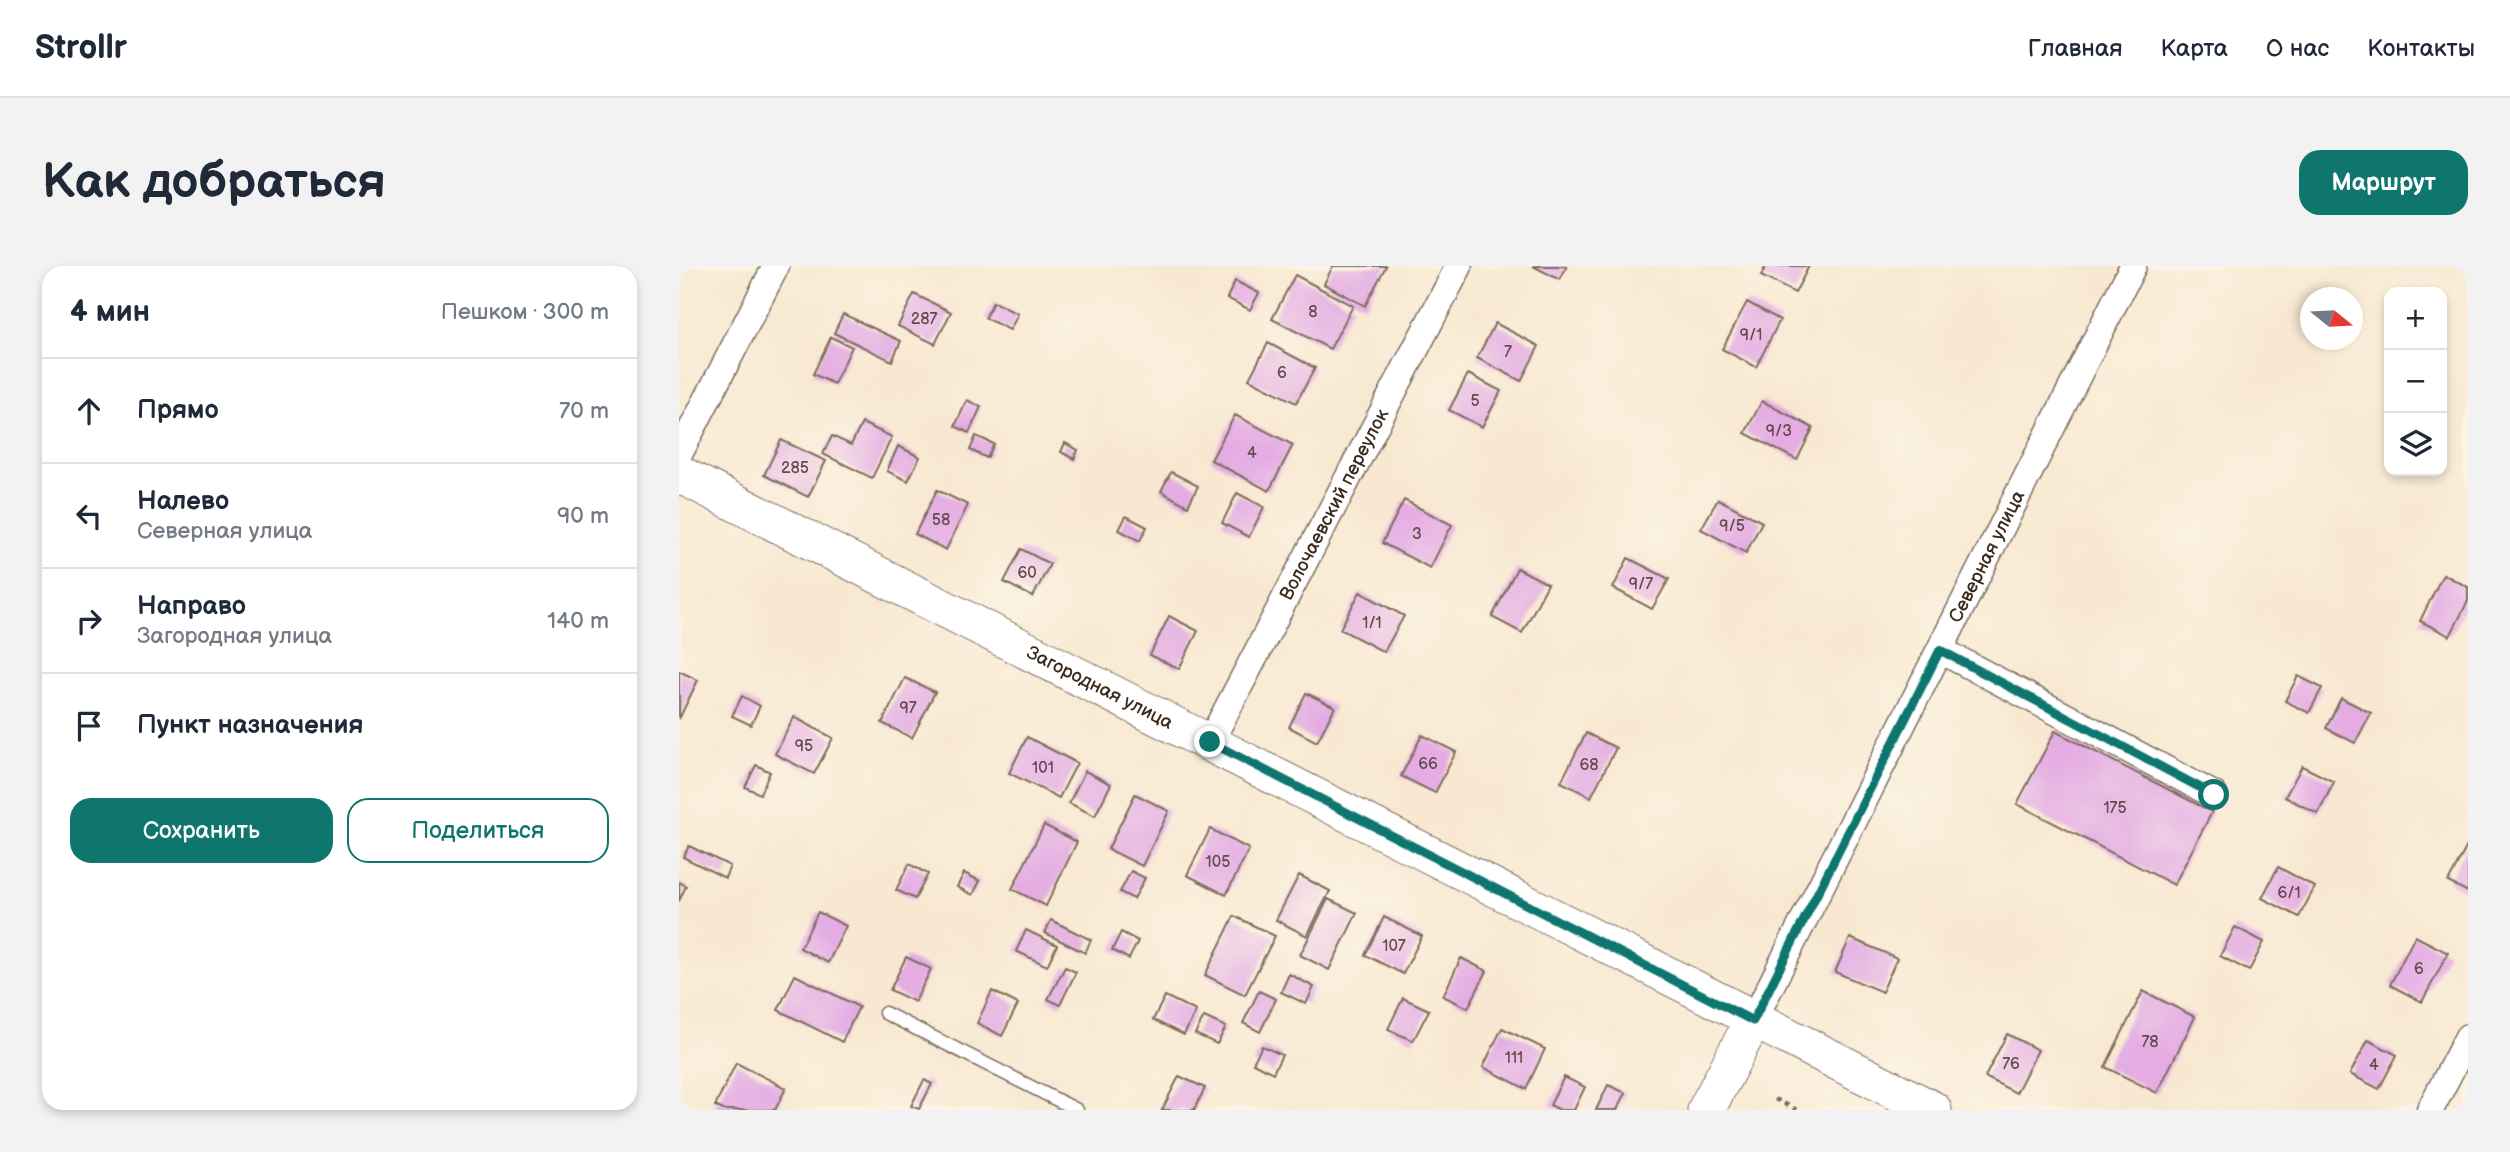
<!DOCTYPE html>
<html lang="ru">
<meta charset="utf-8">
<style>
body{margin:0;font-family:"Balsamiq Sans",sans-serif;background:#f2f2f3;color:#1f2937}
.controls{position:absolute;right:21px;top:21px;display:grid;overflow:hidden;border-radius:14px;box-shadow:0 4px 10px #0003}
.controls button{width:63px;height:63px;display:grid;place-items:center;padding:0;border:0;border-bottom:2px solid #e0e1e3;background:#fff;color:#1f2937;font:35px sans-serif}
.compass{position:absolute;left:1621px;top:21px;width:63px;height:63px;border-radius:50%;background:#fff;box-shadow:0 4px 10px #0003;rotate:108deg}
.stop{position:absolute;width:21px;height:21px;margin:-16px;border:5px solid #0f766e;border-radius:50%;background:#fff}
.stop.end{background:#0f766e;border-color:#fff;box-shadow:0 2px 7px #0008}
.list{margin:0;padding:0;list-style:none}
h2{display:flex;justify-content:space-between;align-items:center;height:91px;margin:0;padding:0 28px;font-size:30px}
h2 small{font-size:23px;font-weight:400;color:#747a83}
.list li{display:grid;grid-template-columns:46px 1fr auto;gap:21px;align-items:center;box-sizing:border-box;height:105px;padding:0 28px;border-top:2px solid #e0e1e3}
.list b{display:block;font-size:26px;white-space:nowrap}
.list p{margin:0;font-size:23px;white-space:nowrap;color:#747a83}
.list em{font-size:23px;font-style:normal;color:#747a83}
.actions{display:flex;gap:14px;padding:21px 28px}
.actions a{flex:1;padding:16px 0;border:2px solid #0f766e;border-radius:21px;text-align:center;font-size:24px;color:#0f766e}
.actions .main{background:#0f766e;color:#fff}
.icon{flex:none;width:38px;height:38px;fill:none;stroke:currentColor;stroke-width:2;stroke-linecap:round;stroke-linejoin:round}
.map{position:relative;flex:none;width:1789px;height:844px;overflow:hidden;border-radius:21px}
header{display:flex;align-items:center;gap:42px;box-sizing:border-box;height:98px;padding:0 35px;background:#fff;border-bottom:2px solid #e0e1e3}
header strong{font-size:33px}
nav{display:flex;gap:38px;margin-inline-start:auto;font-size:24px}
.intro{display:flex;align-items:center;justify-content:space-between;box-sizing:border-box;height:168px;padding:0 42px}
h1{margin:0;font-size:49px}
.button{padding:18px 32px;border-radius:21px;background:#0f766e;color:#fff;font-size:24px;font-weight:700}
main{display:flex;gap:42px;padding:0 42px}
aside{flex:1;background:#fff;border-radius:21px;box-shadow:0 4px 10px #0003}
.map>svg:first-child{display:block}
.building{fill:#e4ace3}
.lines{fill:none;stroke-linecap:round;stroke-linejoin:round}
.lane-casing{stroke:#7d6c5d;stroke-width:15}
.street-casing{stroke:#7d6c5d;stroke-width:29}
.secondary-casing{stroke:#7d6c5d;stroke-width:39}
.path{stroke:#7d6c5d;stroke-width:4.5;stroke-dasharray:5 5;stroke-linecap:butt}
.lane{stroke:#fff;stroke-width:12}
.street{stroke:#fff;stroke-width:26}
.secondary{stroke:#fff;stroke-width:37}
.route{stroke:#0f766e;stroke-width:9}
.labels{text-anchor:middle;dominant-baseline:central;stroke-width:6;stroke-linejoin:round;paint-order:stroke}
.number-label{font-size:16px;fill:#654a4f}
.street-label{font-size:19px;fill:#3b2a1e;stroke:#fcf5e5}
</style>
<header>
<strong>Strollr</strong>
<nav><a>Главная</a><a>Карта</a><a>О нас</a><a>Контакты</a></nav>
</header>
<div class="intro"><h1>Как добраться</h1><a class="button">Маршрут</a></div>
<main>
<aside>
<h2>4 мин<small>Пешком · 300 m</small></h2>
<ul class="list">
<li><svg class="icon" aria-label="ahead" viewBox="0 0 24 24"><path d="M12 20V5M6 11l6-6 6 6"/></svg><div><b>Прямо</b></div><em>70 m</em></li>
<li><svg class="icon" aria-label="left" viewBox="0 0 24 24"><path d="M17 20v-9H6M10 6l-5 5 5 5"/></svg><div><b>Налево</b><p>Северная улица</p></div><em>90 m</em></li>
<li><svg class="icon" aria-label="right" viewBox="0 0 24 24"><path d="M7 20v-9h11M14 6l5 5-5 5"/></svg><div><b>Направо</b><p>Загородная улица</p></div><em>140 m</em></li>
<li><svg class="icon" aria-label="arrive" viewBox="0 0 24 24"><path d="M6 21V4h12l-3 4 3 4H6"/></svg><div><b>Пункт назначения</b></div></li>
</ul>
<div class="actions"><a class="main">Сохранить</a><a>Поделиться</a></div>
</aside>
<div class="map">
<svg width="1789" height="844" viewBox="0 0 1789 844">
<rect width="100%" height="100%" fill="#fcf5e5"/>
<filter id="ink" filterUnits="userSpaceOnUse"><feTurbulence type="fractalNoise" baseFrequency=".0143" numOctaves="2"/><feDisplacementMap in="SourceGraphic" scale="14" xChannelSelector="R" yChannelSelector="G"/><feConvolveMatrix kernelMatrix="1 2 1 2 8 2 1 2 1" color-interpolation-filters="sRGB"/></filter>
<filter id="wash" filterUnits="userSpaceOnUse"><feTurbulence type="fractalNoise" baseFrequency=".00686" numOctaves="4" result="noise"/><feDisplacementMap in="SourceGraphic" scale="28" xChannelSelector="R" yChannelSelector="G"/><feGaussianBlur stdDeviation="1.57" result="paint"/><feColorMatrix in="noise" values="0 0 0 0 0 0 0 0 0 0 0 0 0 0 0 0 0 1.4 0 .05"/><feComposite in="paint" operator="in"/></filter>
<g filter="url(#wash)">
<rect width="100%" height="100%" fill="#f8e8d1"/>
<g id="blocks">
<!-- building -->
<g class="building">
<polygon points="654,0 707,0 686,40 645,18"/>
<polygon points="854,0 888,0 881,14"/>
<polygon points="1087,0 1130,0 1116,27 1082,10"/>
<polygon points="616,9 674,40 651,83 593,53"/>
<polygon points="556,15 580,27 571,44 548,32"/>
<polygon points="235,28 272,46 256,78 219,60"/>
<polygon points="314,36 339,48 331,64 306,52"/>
<polygon points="1068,36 1101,54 1077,101 1043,83"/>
<polygon points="164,48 222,75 213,95 155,67"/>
<polygon points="816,57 860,80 842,115 798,92"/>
<polygon points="152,71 173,81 155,118 134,108"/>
<polygon points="589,77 636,102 617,137 570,113"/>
<polygon points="789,108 822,125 803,161 770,144"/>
<polygon points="288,134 302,141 290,167 276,160"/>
<polygon points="1083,135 1134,162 1118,194 1066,167"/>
<polygon points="556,149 614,179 590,225 532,194"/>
<polygon points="183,157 213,171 193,212 144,188 153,170 172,179"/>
<polygon points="297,170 315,178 308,192 291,184"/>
<polygon points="102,174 147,195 129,231 85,209"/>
<polygon points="386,177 399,184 395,193 382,186"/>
<polygon points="219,180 241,191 229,215 208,205"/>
<polygon points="492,206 519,220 509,240 482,225"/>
<polygon points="258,224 289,239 267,284 236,268"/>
<polygon points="558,227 585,241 570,271 543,257"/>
<polygon points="1039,233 1083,256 1067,287 1022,263"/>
<polygon points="725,234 773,259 751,302 703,277"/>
<polygon points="447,250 468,261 461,275 440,264"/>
<polygon points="342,283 371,298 354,331 325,316"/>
<polygon points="949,292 990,313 973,343 934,322"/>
<polygon points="838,302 869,318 843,367 813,351"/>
<polygon points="1764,308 1789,321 1789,335 1771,370 1741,355"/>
<polygon points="681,326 725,350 705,386 661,363"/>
<polygon points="490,350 519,365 500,403 471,389"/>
<polygon points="0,405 19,414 0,453"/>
<polygon points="1619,410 1643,422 1630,447 1606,435"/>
<polygon points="226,412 256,426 233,472 203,457"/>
<polygon points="627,427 656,441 638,476 610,461"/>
<polygon points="63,430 81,440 72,459 53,450"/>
<polygon points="1662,432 1692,447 1676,477 1647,462"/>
<polygon points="115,451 154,472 135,508 96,488"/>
<polygon points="1376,465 1533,546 1495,619 1338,538"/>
<polygon points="907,467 937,482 912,531 882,516"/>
<polygon points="743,469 777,486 756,527 722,510"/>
<polygon points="348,471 398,497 380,532 330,507"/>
<polygon points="77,499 91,506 81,528 66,521"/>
<polygon points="1623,500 1655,516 1639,548 1606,531"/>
<polygon points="406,505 432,518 416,550 390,537"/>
<polygon points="456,528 490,545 463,600 429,583"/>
<polygon points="365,559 398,576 367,640 333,623"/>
<polygon points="531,563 570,583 547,629 508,609"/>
<polygon points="1789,578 1789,626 1769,616"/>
<polygon points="10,580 51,600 46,612 4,591"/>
<polygon points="230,598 249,608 236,633 217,624"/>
<polygon points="1599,601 1636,621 1620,651 1583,632"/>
<polygon points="452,605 466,612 455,633 441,626"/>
<polygon points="285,607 301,615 294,629 278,621"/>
<polygon points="620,609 651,625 628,670 597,654"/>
<polygon points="0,616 7,620 0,635"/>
<polygon points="649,633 678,647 650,704 621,689"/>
<polygon points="139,646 167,660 149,697 121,682"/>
<polygon points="555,650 596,670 566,729 526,709"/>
<polygon points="705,651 743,670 724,708 686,689"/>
<polygon points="372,654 412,674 406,687 366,667"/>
<polygon points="1556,661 1585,676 1570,705 1541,690"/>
<polygon points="347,664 378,679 368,700 337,685"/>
<polygon points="442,666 459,675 450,693 433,684"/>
<polygon points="1736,670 1769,687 1743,736 1711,719"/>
<polygon points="1171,672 1218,692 1203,726 1156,706"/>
<polygon points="227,691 252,703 236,736 211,724"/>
<polygon points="782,692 808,705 789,742 764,730"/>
<polygon points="386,701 397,706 381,739 369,733"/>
<polygon points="610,708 635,721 627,738 602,726"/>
<polygon points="116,709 180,741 163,776 99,744"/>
<polygon points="313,725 339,738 323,770 298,757"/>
<polygon points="580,725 597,733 581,766 564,757"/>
<polygon points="1464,725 1516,751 1478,827 1426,801"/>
<polygon points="486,730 517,745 505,769 474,754"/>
<polygon points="724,732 750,744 734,775 709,763"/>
<polygon points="525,751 547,761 538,778 516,768"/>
<polygon points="823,762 866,783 847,823 804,801"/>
<polygon points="1328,768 1359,784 1337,827 1306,811"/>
<polygon points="1689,774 1718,789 1700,823 1671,808"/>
<polygon points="583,780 603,789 594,807 574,797"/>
<polygon points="57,797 107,822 96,844 44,844 36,840"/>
<polygon points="500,810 526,822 515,844 483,844"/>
<polygon points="885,811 906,821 895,844 881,844 871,839"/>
<polygon points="245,814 253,818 240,843 232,840"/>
<polygon points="929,819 947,827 938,844 917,844"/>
</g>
</g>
</g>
<g filter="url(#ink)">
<use href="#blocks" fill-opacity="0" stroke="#7d6c5d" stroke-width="2"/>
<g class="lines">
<defs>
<polyline id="lane" points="206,747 398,844"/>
<g id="street">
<polyline points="0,188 97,0"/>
<polyline points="1261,384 1535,529"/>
<path id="s1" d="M531 476 780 0"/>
<path id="s2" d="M1074 755 1454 0"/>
<polyline points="1751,844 1789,771"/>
</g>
<g id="secondary">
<path id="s3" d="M0 208 1254 844"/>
<polyline points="1027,844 1074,755"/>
</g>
</defs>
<!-- lane casing -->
<use href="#lane" class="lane-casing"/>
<!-- street casing -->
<use href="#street" class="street-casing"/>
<!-- secondary casing -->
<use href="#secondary" class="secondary-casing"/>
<!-- path -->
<polyline class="path" points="1096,833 1118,844"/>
<!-- lane -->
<use href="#lane" class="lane"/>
<!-- street -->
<use href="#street" class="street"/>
<!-- secondary -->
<use href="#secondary" class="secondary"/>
</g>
</g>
<g class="lines" filter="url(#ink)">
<!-- route -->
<polyline class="route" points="531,476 1074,755 1261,384 1535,529"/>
</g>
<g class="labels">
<!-- number labels -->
<g class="number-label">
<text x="634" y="46">8</text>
<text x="245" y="53">287</text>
<text x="1072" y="69">9/1</text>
<text x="829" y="86">7</text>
<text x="603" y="107">6</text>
<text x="796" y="135">5</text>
<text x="1100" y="165">9/3</text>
<text x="573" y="187">4</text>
<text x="116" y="202">285</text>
<text x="262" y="254">58</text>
<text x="1053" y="260">9/5</text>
<text x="738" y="268">3</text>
<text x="348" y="307">60</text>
<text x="962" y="318">9/7</text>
<text x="693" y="357">1/1</text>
<text x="229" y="442">97</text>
<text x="125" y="480">95</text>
<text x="749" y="498">66</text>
<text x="910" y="499">68</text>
<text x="364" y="502">101</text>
<text x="1436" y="542">175</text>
<text x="539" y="596">105</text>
<text x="1610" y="627">6/1</text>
<text x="715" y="680">107</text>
<text x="1740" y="703">6</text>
<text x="1471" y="776">78</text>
<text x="835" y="792">111</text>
<text x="1332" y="798">76</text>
<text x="1695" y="799">4</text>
</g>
<!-- street labels -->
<g class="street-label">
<text stroke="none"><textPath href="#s1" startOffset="268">Волочаевский переулок</textPath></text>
<text stroke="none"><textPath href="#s2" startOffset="520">Северная улица</textPath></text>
<text stroke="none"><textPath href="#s3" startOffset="472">Загородная улица</textPath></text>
</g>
</g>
</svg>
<div class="controls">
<button>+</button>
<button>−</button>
<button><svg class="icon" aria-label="layers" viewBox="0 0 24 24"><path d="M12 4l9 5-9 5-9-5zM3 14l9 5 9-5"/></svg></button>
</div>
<svg class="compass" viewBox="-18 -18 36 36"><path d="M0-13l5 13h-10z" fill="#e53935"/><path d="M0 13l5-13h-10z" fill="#747a83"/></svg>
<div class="stop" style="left:1535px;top:529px"></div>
<div class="stop end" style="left:531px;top:476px"></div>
</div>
</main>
